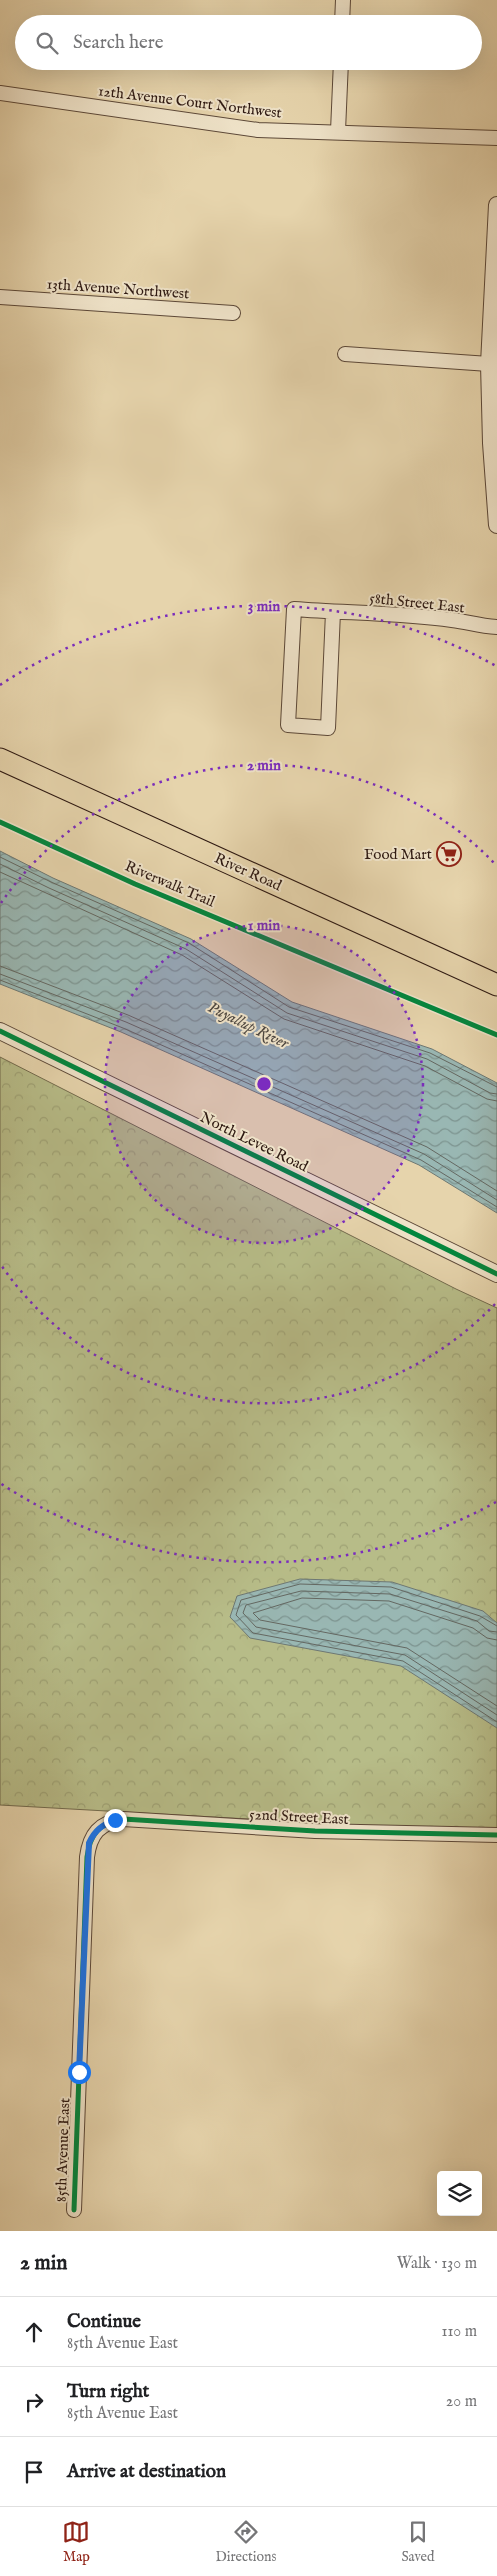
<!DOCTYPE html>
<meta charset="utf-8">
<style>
body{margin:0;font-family:"IM FELL English",serif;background:#f2f2f2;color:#202124}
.controls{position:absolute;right:15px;bottom:15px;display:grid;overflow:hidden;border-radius:5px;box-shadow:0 5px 20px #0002}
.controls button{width:45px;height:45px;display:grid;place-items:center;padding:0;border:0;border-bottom:1px solid #e0e0e0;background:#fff;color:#202124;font:25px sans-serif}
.stop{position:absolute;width:15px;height:15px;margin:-11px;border:4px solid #1a73e8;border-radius:50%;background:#fff}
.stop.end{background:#1a73e8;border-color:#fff;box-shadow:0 1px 5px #0008}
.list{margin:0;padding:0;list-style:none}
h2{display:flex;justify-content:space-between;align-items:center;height:65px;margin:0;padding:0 20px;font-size:21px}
h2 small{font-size:16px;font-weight:400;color:#757577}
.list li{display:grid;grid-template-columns:32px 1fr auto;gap:15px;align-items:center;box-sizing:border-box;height:70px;padding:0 20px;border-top:1px solid #e0e0e0}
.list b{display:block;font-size:19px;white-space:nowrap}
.list p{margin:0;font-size:16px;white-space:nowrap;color:#757577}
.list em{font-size:16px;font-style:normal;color:#757577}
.icon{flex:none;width:28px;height:28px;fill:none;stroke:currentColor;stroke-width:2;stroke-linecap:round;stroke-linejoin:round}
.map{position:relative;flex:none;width:497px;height:2231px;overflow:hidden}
.search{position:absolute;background:#fff;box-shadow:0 5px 20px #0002;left:15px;right:15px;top:15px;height:55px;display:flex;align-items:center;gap:12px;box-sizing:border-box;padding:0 18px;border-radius:28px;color:#757577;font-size:19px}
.sheet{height:275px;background:#fff}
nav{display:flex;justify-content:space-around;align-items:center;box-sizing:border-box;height:70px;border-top:1px solid #e0e0e0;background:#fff;font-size:14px;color:#757577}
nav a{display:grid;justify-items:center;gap:2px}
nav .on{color:#8f2418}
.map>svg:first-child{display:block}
.forest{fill:url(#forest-crowns);stroke:#726a4d}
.water{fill:url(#water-waves);stroke:#6e7873}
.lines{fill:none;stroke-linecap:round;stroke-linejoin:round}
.shore{stroke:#646862;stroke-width:1}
.minor-casing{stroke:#5c4838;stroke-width:16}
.tertiary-casing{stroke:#5c4838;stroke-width:18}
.primary-casing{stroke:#2e1912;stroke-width:23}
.minor{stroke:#efe3c9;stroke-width:14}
.tertiary{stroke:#efe3c9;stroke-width:16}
.primary{stroke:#e6d4ac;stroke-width:21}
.cycleway-casing{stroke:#efe3c9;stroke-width:8}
.cycleway{stroke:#00873e;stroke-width:5}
.route{stroke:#1a73e8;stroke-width:6}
.ring{fill:none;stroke:#7b2cbf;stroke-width:2.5;stroke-dasharray:2.5 5}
.labels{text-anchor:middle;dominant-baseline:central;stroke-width:4;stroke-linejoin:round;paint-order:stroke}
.street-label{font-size:15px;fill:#2e1912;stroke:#efe3c9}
.poi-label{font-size:15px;fill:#2e1912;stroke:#efe3c9;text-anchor:end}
.water-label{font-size:16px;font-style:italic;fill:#4e4842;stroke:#efe3c9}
.centre{fill:#7b2cbf;stroke:#efe3c9;stroke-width:2.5}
.ring-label{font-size:15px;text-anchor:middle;font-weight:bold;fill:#7b2cbf;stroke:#efe3c9;stroke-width:4;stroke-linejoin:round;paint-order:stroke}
</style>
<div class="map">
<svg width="497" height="2231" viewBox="0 0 497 2231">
<defs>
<pattern id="forest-crowns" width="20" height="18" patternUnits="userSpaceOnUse" patternTransform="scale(1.25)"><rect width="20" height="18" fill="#b7bc88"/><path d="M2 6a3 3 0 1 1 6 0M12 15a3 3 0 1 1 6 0" fill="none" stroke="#9ea174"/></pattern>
<pattern id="water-waves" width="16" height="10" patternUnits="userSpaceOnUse" patternTransform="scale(1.25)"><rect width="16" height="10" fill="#99b7b3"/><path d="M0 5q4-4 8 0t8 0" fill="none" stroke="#7d9490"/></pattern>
</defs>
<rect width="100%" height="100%" fill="#e6d4ac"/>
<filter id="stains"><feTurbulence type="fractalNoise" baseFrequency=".004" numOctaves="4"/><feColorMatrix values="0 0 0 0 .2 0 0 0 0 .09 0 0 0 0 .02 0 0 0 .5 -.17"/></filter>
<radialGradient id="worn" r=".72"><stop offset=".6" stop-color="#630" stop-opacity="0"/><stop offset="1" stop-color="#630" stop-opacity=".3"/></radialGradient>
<!-- forest -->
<polygon class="forest" points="0,1057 456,1289 497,1308 497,1833 0,1805"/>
<!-- water -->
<g class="water">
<polygon points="0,851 53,878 191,939 292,1002 432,1049 497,1083 497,1213 419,1165 121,1032 0,984"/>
<polygon points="300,1579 392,1582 483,1611 497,1623 497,1728 401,1666 250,1638 230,1617 237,1596"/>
</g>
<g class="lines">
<!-- shore -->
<g class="shore">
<polyline points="0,857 51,882 189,943 289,1007 430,1053 497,1087"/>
<polyline points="0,864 49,888 186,949 287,1013 427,1059 490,1093 497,1094"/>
<polyline points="0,872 182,955 284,1019 425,1066 487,1099 497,1101"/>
<polyline points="0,966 128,1015 427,1147 497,1191"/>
<polyline points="0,974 126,1022 424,1154 497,1200"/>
<polyline points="0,980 123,1028 421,1160 497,1207"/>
<polyline points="497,1626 480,1616 391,1587 300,1584 241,1600 236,1615 253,1633 403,1661 497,1722"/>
<polyline points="497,1632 489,1631 477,1621 390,1594 301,1591 246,1605 243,1613 256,1627 405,1655 497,1715"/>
<polyline points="497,1640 487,1638 473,1628 389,1601 302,1598 253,1613 260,1620 407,1648 497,1706"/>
</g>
<defs>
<g id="minor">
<polyline points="342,24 343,0"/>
<polyline points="0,93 258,130 497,138"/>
<polyline points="338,131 341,61"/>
<polyline points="0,297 233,313"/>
<polyline points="345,354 489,364"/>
<path d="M333 612 328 728 288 725 294 609C346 613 400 613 452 620 469 622 478 626 497 627"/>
<path d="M74 2210 87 1857C90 1834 99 1823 123 1819L315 1831 497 1835"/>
</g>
<g id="tertiary">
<polyline points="497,205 489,364 491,443 497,525"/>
<polyline points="0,1031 497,1274"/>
</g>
<polyline id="primary" points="0,759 497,985"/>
</defs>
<!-- minor casing -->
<use href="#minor" class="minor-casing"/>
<!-- tertiary casing -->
<use href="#tertiary" class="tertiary-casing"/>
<!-- primary casing -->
<use href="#primary" class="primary-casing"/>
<!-- minor -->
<use href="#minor" class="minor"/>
<!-- tertiary -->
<use href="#tertiary" class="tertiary"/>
<!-- primary -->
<use href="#primary" class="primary"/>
<defs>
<g id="cycleway">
<polyline points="0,822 135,884 497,1035"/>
<polyline points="0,1031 497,1274"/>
<path d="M74 2210 87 1857C90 1834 99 1823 123 1819L315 1831 497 1835"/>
</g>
</defs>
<!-- cycleway casing -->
<use href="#cycleway" class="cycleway-casing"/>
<!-- cycleway -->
<use href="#cycleway" class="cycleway"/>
</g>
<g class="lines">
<!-- route -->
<path class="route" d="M79 2072 89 1843C95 1830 102 1825 115 1820"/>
</g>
<!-- distance rings -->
<circle cx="264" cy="1084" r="159" fill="#7b2cbf" fill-opacity=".12"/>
<g class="ring">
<circle cx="264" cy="1084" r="159"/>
<path d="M495 1304A319 319 0 0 1 1 1265M1 903A319 319 0 0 1 495 864"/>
<path d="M496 1502A478 478 0 0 1 0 1483M0 685A478 478 0 0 1 496 666"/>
</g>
<!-- icons -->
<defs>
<symbol id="supermarket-ring" viewBox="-11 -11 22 22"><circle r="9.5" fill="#efe3c9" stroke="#8f2418" stroke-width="1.5"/><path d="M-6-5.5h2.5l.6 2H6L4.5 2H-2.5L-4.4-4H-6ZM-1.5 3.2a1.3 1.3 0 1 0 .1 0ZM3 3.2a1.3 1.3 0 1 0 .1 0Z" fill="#8f2418"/></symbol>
</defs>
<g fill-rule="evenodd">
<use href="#supermarket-ring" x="435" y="840" width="28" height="28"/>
</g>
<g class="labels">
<!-- street labels -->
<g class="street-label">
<text transform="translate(190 102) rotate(7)">12th Avenue Court Northwest</text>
<text transform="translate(118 289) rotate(4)">13th Avenue Northwest</text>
<text transform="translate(417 603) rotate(6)">58th Street East</text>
<text transform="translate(248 872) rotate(24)">River Road</text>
<text transform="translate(170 884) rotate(23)">Riverwalk Trail</text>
<text transform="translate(254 1142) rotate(26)">North Levee Road</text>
<text transform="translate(299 1817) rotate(3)">52nd Street East</text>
<text transform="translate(63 2150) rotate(-88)">85th Avenue East</text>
</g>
<!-- poi labels -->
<g class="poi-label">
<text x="432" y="854">Food Mart</text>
</g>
<!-- water labels -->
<g class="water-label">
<text transform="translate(248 1026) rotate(26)">Puyallup River</text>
</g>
</g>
<circle cx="264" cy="1084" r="8" class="centre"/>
<g class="ring-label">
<text x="264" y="611">3 min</text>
<text x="264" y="770">2 min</text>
<text x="264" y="930">1 min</text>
</g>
<rect width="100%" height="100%" filter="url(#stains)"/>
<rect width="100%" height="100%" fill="url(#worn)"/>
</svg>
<div class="controls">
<button><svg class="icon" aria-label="layers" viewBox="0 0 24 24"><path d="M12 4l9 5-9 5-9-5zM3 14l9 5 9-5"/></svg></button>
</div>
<div class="stop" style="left:79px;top:2072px"></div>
<div class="stop end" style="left:115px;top:1820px"></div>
<div class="search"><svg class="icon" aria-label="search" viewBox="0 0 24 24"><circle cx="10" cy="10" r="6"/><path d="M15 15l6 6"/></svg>Search here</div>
</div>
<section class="sheet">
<h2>2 min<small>Walk · 130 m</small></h2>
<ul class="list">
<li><svg class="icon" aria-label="ahead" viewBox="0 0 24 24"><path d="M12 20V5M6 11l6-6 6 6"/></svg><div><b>Continue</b><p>85th Avenue East</p></div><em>110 m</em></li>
<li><svg class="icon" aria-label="right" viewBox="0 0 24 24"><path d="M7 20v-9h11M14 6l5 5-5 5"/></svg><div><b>Turn right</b><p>85th Avenue East</p></div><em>20 m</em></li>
<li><svg class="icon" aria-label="arrive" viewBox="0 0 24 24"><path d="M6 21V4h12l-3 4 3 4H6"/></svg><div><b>Arrive at destination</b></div></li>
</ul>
</section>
<nav>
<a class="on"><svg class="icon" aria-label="map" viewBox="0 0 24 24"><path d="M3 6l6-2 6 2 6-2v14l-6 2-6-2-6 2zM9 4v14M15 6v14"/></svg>Map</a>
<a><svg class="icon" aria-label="directions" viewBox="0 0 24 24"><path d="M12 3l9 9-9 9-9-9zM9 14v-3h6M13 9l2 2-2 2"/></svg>Directions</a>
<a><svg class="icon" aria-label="saved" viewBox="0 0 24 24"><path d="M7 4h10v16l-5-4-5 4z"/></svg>Saved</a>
</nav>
